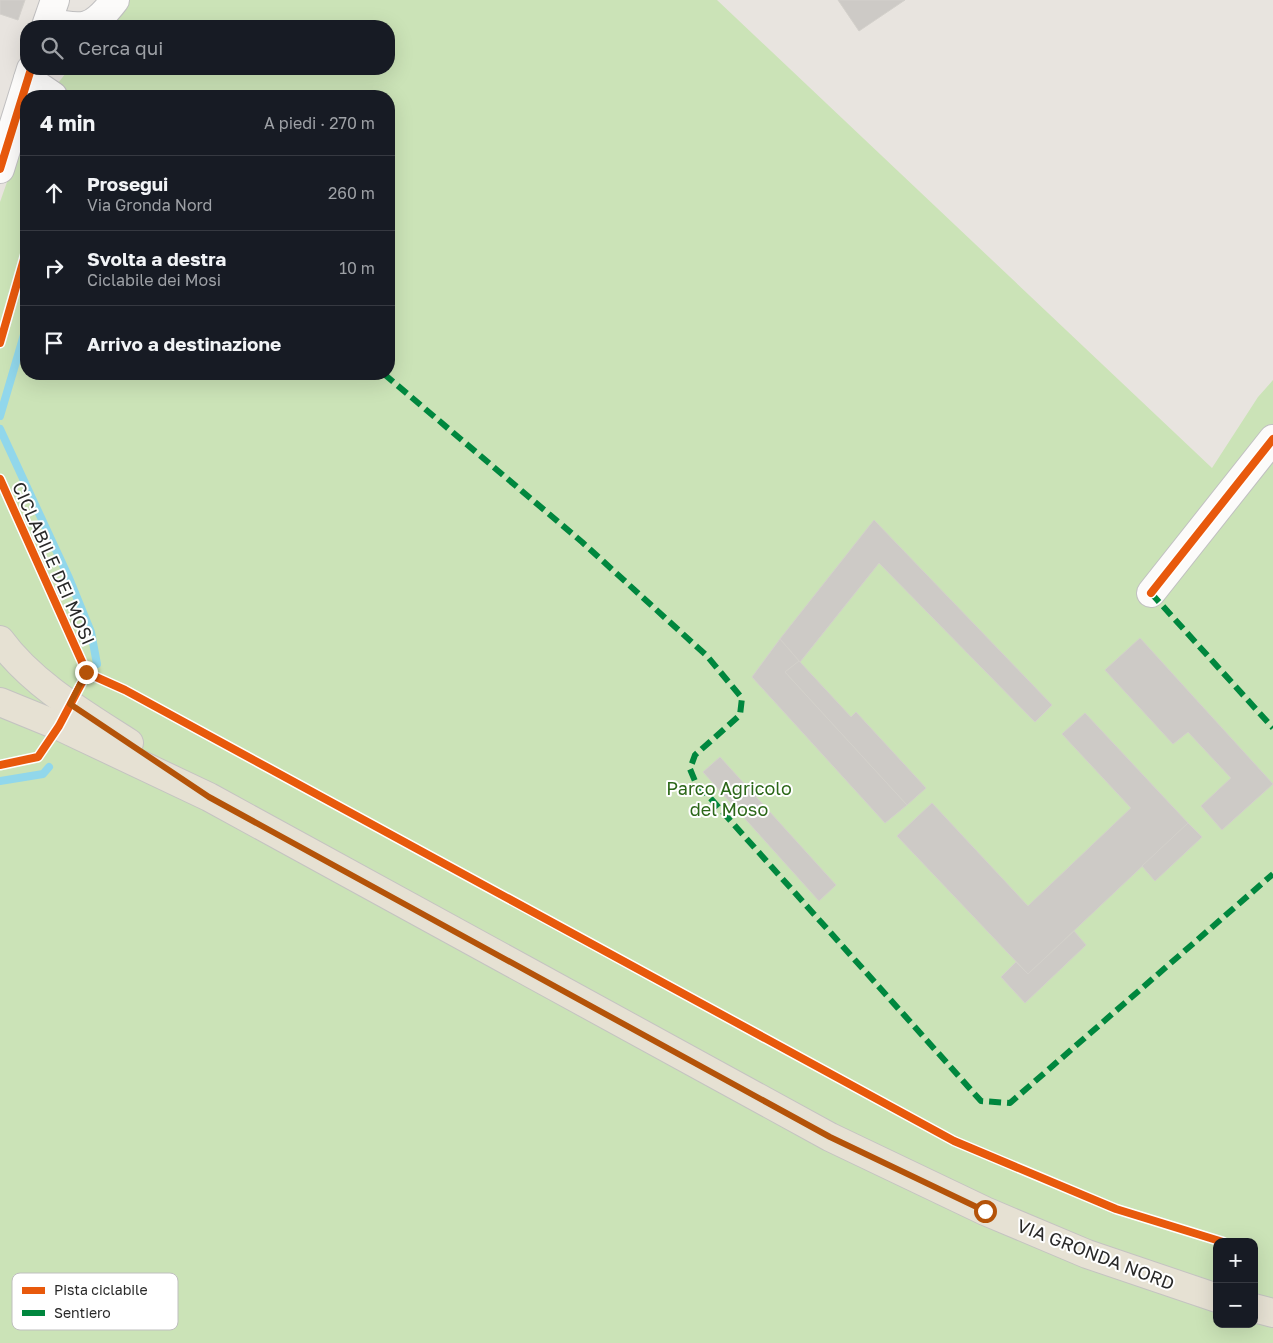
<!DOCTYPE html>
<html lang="it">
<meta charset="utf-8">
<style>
body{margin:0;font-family:"Golos Text",sans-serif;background:#242831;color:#f1f3f6}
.controls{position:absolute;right:15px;bottom:15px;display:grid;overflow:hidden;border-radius:10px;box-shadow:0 5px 20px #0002}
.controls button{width:45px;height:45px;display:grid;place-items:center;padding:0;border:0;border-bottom:1px solid #363941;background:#171b24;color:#f1f3f6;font:25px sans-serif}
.stop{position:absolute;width:15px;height:15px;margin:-11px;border:4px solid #b45309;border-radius:50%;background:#fff}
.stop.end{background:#b45309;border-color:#fff;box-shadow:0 1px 5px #0008}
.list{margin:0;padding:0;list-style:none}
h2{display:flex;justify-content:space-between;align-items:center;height:65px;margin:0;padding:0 20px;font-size:21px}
h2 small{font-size:16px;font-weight:400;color:#9ea1a6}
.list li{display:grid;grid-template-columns:32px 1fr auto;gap:15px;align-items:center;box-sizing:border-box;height:75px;padding:0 20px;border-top:1px solid #363941}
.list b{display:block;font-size:19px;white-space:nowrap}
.list p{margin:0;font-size:16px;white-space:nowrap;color:#9ea1a6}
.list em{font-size:16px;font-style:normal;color:#9ea1a6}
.icon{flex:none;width:28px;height:28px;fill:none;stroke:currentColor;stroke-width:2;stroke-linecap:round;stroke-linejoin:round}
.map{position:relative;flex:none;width:1273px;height:1343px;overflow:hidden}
.search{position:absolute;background:#171b24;box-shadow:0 5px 20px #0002;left:20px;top:20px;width:375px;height:55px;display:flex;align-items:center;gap:12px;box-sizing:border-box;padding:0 18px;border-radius:20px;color:#9ea1a6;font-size:19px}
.panel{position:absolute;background:#171b24;box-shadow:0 5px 20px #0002;left:20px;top:90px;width:375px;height:290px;border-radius:20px}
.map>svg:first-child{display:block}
.green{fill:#cbe3b7;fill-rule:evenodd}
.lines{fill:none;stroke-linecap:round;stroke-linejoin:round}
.stream{stroke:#91d7eb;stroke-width:8}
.building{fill:#cdcac6;stroke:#d3d0cb}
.minor-casing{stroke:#c1c0c1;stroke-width:30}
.major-casing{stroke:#c4c3c1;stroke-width:30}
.minor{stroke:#fcfbfa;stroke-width:28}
.major{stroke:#e6e1d3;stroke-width:28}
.quiet{stroke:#00873e;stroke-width:6;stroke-dasharray:12 6;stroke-linecap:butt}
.cycleway-casing{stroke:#fff;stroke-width:11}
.cycleway{stroke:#e8590c;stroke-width:8}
.route{stroke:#b45309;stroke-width:6}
.labels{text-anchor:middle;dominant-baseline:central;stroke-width:4;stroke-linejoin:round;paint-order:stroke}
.street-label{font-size:18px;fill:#292929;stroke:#fff}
.park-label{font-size:18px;fill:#2c6719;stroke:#fff}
.key{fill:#fff;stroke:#bfbfbf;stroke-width:1}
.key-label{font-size:14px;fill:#292929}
</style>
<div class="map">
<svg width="1273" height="1343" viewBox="0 0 1273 1343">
<rect width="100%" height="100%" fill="#e8e4df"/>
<!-- green -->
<path class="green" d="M123 0H717L1212 468 1258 397 1273 380V1343H0V202L26 128V374H389V96H48L69 69H389V26H102ZM1217 1242H1254V1324H1217Z"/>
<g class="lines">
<!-- stream -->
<g class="stream">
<polyline points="0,416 26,328"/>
<polyline points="0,429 69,578 91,632 97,664"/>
<polyline points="0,781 43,774 49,767"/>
</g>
</g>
<!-- building -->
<g class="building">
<polygon points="0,0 25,0 18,20 0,14"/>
<polygon points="838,0 905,0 859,31"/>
<polygon points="874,520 1052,705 1035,722 879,563 800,662 780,639"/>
<polygon points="1140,638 1273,784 1222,830 1201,806 1231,778 1188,732 1173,744 1105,670"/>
<polygon points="780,639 799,661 785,672 907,805 885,823 752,677"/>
<polygon points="799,661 851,717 856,712 926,788 907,805 785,672"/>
<polygon points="1085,713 1188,823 1028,974 897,836 932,803 1028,906 1131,808 1062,734"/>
<polygon points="720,757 836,885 819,901 703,772"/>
<polygon points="1188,823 1202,837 1155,881 1142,866"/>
<polygon points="1074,931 1086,945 1025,1003 1001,977 1016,962 1028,974"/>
</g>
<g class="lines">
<defs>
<g id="minor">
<path d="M48 22C84 30 92 30 115 0"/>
<polyline points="46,26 55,0"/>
<polyline points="28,79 53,96"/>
<polyline points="0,169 31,69"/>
<polyline points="1151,593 1273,439"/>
</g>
<g id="major">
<path d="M0 640C32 684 84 714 129 743"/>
<polyline points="0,702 59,726 209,797 830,1137 985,1211 1087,1254 1217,1298"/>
<polyline points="1254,1308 1273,1313"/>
</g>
</defs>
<!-- minor casing -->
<use href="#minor" class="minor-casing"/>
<!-- major casing -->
<use href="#major" class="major-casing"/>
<!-- minor -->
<use href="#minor" class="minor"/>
<!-- major -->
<use href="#major" class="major"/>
<!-- quiet -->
<g class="quiet">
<polyline points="384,374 582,542 707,656 742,698 740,715 695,755 690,769 695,781 981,1101 1010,1103 1273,874"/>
<polyline points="1151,593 1273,728"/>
</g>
<defs>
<g id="cycleway">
<polyline points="0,169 31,69"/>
<polyline points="0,343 26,252"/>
<polyline points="0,479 87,673 59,726 38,757 0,765"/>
<polyline points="1151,593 1273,439"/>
<polyline points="87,673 125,690 954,1141 1116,1209 1223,1242"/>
</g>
</defs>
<!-- cycleway casing -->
<use href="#cycleway" class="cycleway-casing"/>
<!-- cycleway -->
<use href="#cycleway" class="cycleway"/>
</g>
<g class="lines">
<!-- route -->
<polyline class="route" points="86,672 70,704 209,797 830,1137 985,1211"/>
</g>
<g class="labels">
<!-- street labels -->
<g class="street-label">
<text transform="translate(54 563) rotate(66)">CICLABILE DEI MOSI</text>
<text transform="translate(1096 1254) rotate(21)">VIA GRONDA NORD</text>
</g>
<!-- park labels -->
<g class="park-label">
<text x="729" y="788">Parco Agricolo<tspan x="729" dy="21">del Moso</tspan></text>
</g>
</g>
<!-- legend -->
<rect x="12" y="1273" width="166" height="57" rx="8" class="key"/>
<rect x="22" y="1287" width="23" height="7" fill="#e8590c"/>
<rect x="22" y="1310" width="23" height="6" fill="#00873e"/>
<g class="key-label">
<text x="54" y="1295">Pista ciclabile</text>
<text x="54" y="1318">Sentiero</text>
</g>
</svg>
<div class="controls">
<button>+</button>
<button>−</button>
</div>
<div class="stop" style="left:985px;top:1211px"></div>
<div class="stop end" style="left:86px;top:672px"></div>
<div class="search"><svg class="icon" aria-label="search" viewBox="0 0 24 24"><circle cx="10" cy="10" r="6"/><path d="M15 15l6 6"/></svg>Cerca qui</div>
<section class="panel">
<h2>4 min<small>A piedi · 270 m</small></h2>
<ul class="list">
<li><svg class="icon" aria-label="ahead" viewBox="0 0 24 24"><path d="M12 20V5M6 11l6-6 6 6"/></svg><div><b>Prosegui</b><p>Via Gronda Nord</p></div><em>260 m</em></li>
<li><svg class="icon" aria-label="right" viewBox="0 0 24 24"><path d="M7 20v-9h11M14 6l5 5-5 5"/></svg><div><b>Svolta a destra</b><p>Ciclabile dei Mosi</p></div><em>10 m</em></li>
<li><svg class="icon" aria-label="arrive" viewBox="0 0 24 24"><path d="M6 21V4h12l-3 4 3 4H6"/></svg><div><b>Arrivo a destinazione</b></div></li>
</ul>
</section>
</div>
